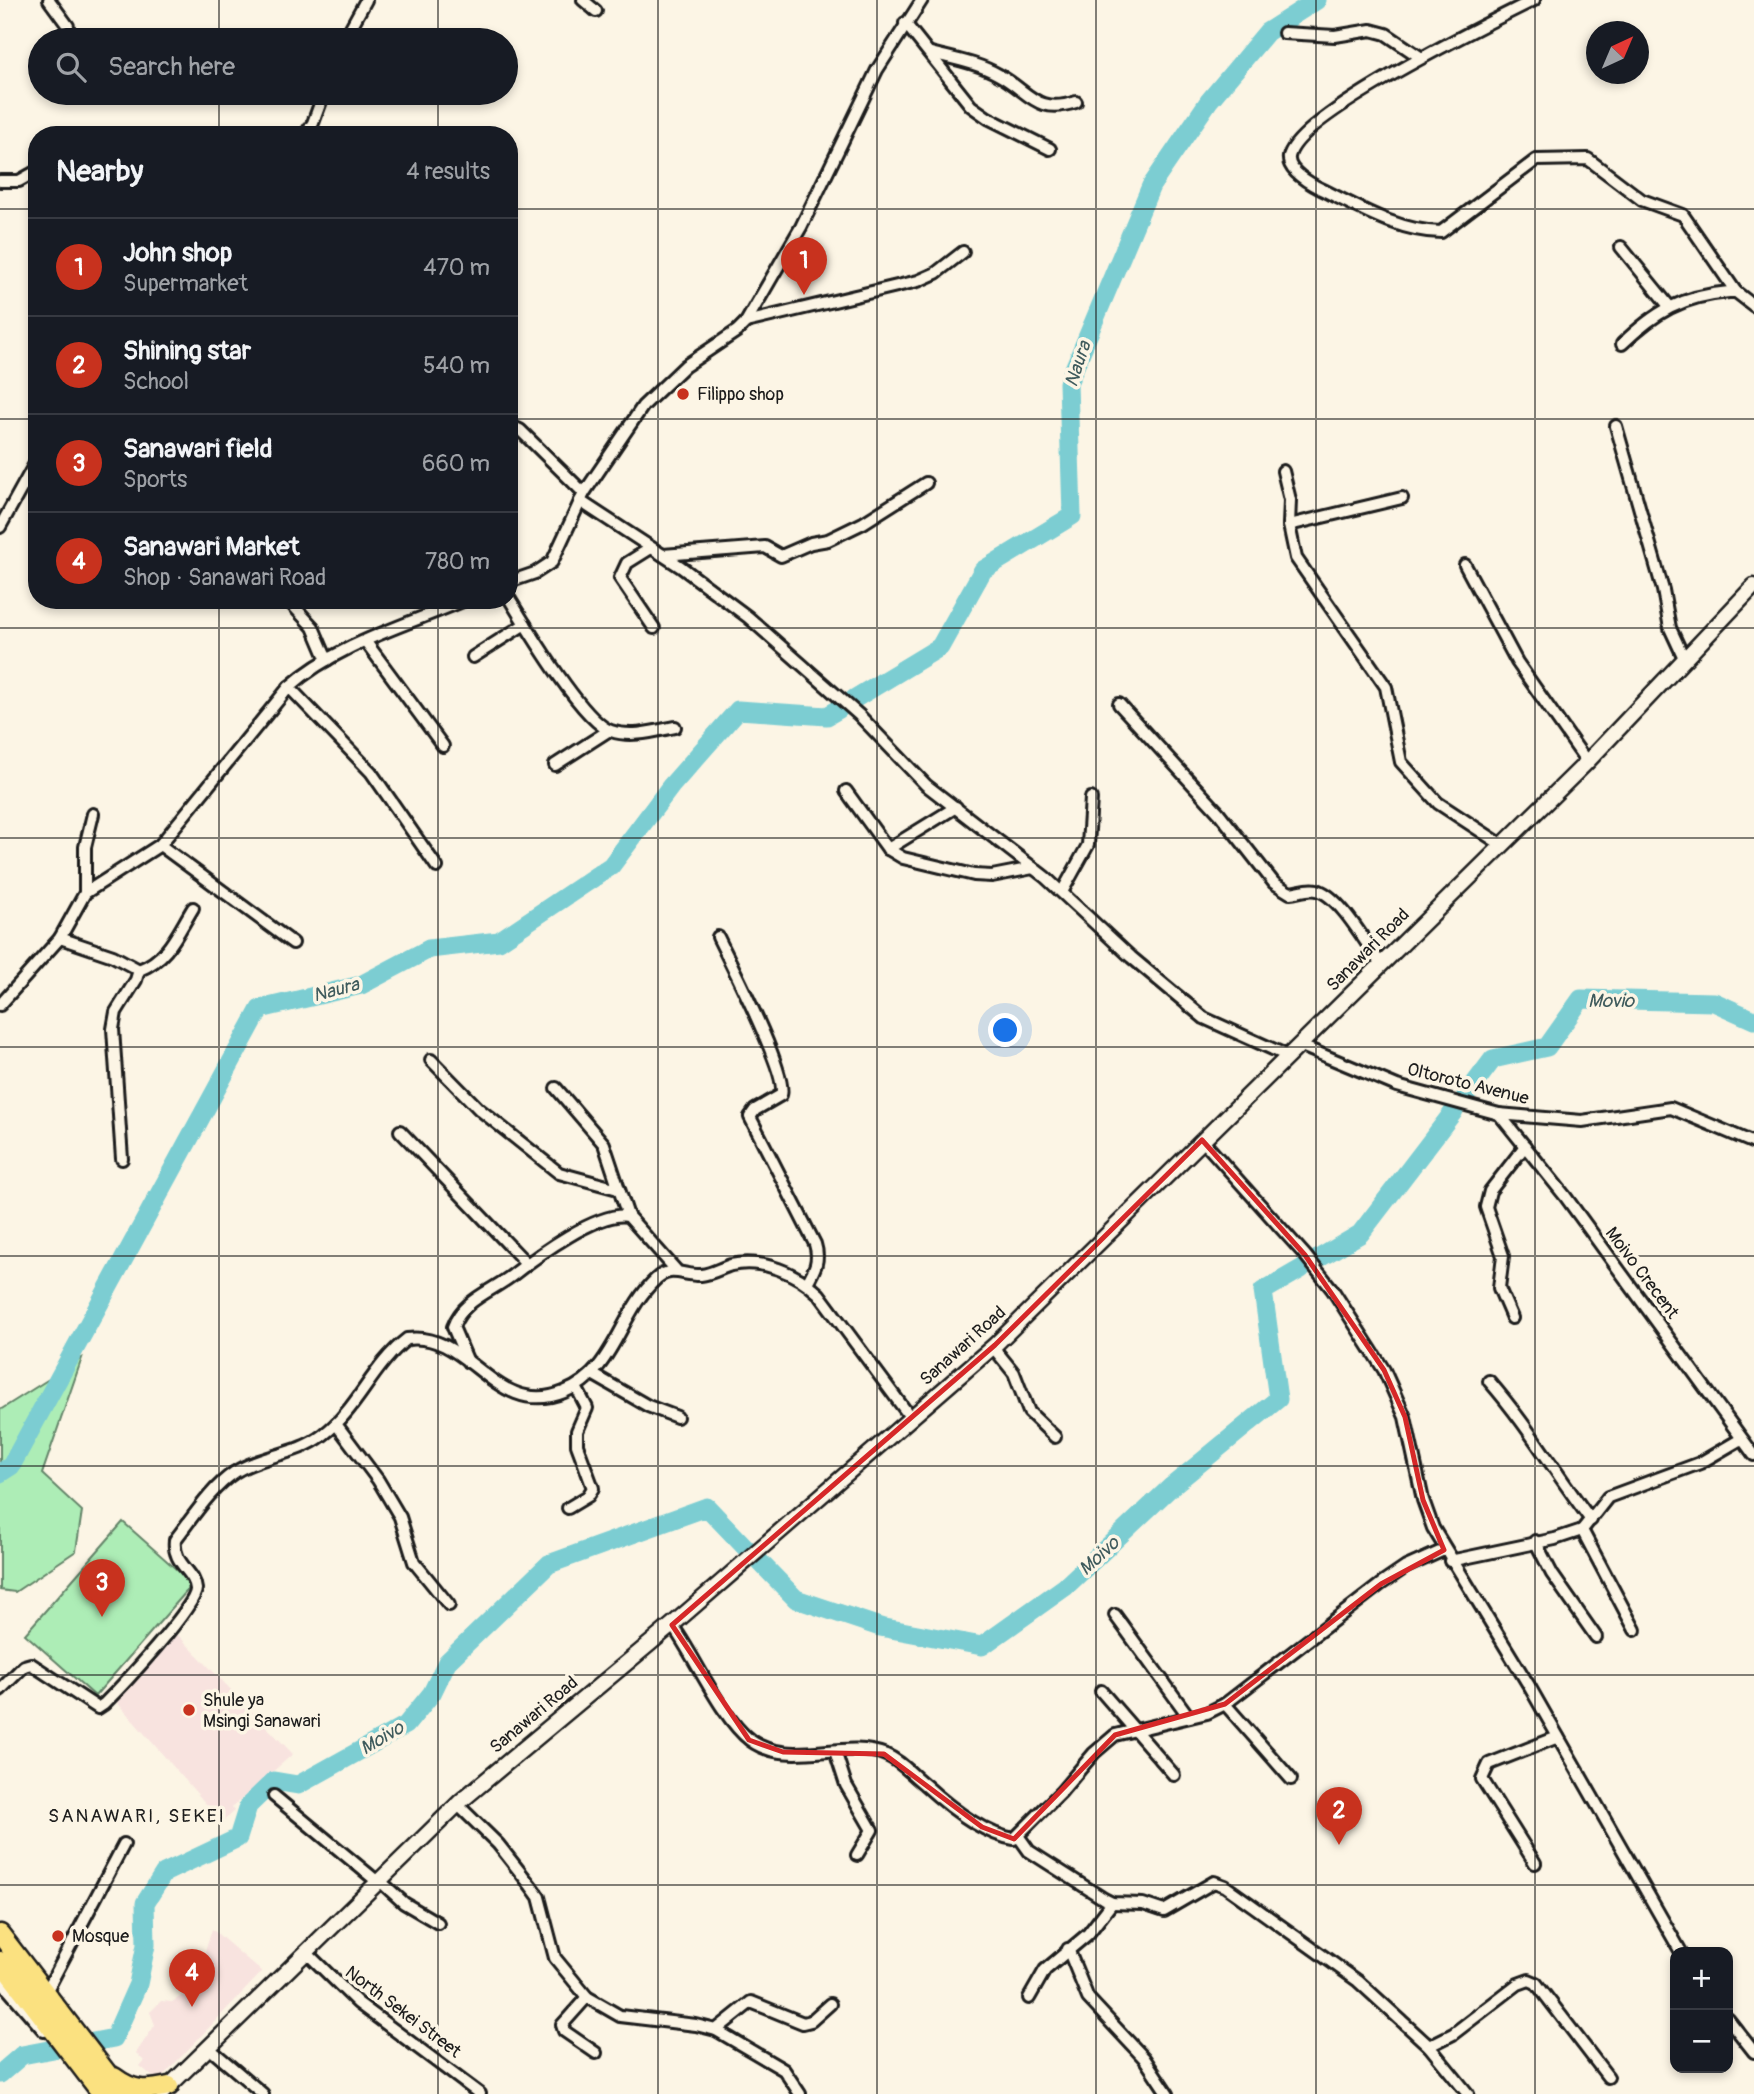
<!DOCTYPE html>
<meta charset="utf-8">
<style>
body{margin:0;font-family:Pangolin,sans-serif;background:#242831;color:#f1f3f6}
.controls{position:absolute;right:21px;bottom:21px;display:grid;overflow:hidden;border-radius:14px;box-shadow:0 4px 10px #0003}
.controls button{width:63px;height:63px;display:grid;place-items:center;padding:0;border:0;border-bottom:2px solid #363941;background:#171b24;color:#f1f3f6;font:35px sans-serif}
.compass{position:absolute;left:1586px;top:21px;width:63px;height:63px;border-radius:50%;background:#171b24;box-shadow:0 4px 10px #0003;rotate:44deg}
.you{position:absolute;left:1006px;top:1031px;width:24px;height:24px;margin:-18px;border:5px solid #fff;border-radius:50%;background:#1a73e8;box-shadow:0 0 0 10px #1a73e833}
.badge{display:grid;place-items:center;width:46px;height:46px;border-radius:50%;background:#c8321e;color:#fff;font-size:23px;font-weight:700}
.pin{position:absolute;translate:-50% -58px;filter:drop-shadow(0 2px 4px #0008)}
.pin::after{content:'';position:absolute;top:37px;width:24px;height:21px;background:inherit;clip-path:polygon(0 0,100% 0,50% 100%)}
.list{margin:0;padding:0;list-style:none}
h2{display:flex;justify-content:space-between;align-items:center;height:91px;margin:0;padding:0 28px;font-size:30px}
h2 small{font-size:23px;font-weight:400;color:#9ea1a6}
.list li{display:grid;grid-template-columns:46px 1fr auto;gap:21px;align-items:center;box-sizing:border-box;height:98px;padding:0 28px;border-top:2px solid #363941}
.list b{display:block;font-size:26px;white-space:nowrap}
.list p{margin:0;font-size:23px;white-space:nowrap;color:#9ea1a6}
.list em{font-size:23px;font-style:normal;color:#9ea1a6}
.icon{flex:none;width:38px;height:38px;fill:none;stroke:currentColor;stroke-width:2;stroke-linecap:round;stroke-linejoin:round}
.map{position:relative;flex:none;width:1754px;height:2094px;overflow:hidden}
.search{position:absolute;background:#171b24;box-shadow:0 4px 10px #0003;left:28px;top:28px;width:490px;height:77px;display:flex;align-items:center;gap:18px;box-sizing:border-box;padding:0 24px;border-radius:38px;color:#9ea1a6;font-size:26px}
.panel{position:absolute;background:#171b24;box-shadow:0 4px 10px #0003;left:28px;top:126px;width:490px;height:483px;border-radius:28px}
.map>svg:first-child{display:block}
.built{fill:#f8e3df}
.green{fill:#adedb6;stroke:#648469;stroke-width:2}
.lines{fill:none;stroke-linecap:round;stroke-linejoin:round}
.river{stroke:#7ccdd2;stroke-width:19}
.minor-casing{stroke:#1c1c1c;stroke-width:16}
.tertiary-casing{stroke:#1c1c1c;stroke-width:19}
.trunk-casing{stroke:#1c1c1c;stroke-width:23}
.minor{stroke:#fcf5e5;stroke-width:10}
.tertiary{stroke:#fcf5e5;stroke-width:14}
.trunk{stroke:#fbe180;stroke-width:18}
.marked{fill:none;stroke:#d62828;stroke-width:5;stroke-linejoin:round}
.grid{fill:none;stroke:#1c1c1c;stroke-width:2;stroke-opacity:0.55}
.poi-dot{fill:#c8321e;stroke:#fcf5e5;stroke-width:2.5}
.labels{text-anchor:middle;dominant-baseline:central;stroke-width:7;stroke-linejoin:round;paint-order:stroke}
.poi-label{font-size:18px;fill:#1c1c1c;stroke:#fcf5e5;text-anchor:start}
.street-label{font-size:18px;fill:#1c1c1c;stroke:#fcf5e5}
.water-label{font-size:19px;font-style:italic;fill:#3e5a5c;stroke:#fcf5e5}
.neighbourhood-label{font-size:19px;letter-spacing:2px;fill:#1c1c1c;stroke:#fcf5e5}
</style>
<div class="map">
<svg width="1754" height="2094" viewBox="0 0 1754 2094">
<rect width="100%" height="100%" fill="#fcf5e5"/>
<filter id="ink" filterUnits="userSpaceOnUse"><feTurbulence type="fractalNoise" baseFrequency=".0143" numOctaves="2"/><feDisplacementMap in="SourceGraphic" scale="14" xChannelSelector="R" yChannelSelector="G"/><feConvolveMatrix kernelMatrix="1 2 1 2 8 2 1 2 1" color-interpolation-filters="sRGB"/></filter>
<g filter="url(#ink)">
<!-- built -->
<g class="built">
<polygon points="177,1634 293,1754 232,1807 235,1811 222,1822 114,1699"/>
<polygon points="212,1929 262,1972 158,2081 140,2066 144,2061 136,2053 155,2025 150,2012 161,2001 172,2002 183,1995 198,1975"/>
</g>
<!-- green -->
<g class="green">
<polygon points="82,1358 42,1474 82,1511 76,1551 15,1592 0,1590 0,1410"/>
<polygon points="123,1522 193,1584 95,1696 25,1634"/>
</g>
<g class="lines">
<!-- river -->
<g class="river">
<polyline points="854,699 940,647 983,570 1072,516 1068,383 1151,186 1209,101 1267,32 1317,0"/>
<polyline points="1466,1095 1493,1059 1547,1047 1581,999 1714,1002 1754,1020"/>
<polyline points="1316,1260 1360,1234 1454,1111"/>
<polyline points="0,1473 11,1466 260,1009 361,985 429,949 499,941 611,866 671,786 738,710 827,716 839,709"/>
<polyline points="760,1562 796,1599 880,1627 982,1646 1065,1587 1172,1486 1278,1399 1263,1291 1301,1269"/>
<polyline points="93,2042 114,2038 138,1984 146,1945 145,1903 164,1873 238,1838 248,1806 274,1781 298,1785 406,1725 432,1693 447,1662 549,1564 707,1507 746,1548"/>
<polyline points="0,2074 22,2055 59,2048"/>
</g>
<defs>
<g id="minor">
<polyline points="49,0 68,26"/>
<polyline points="583,0 596,11"/>
<path d="M1534 0C1492 21 1296 116 1289 157 1287 171 1311 184 1321 189 1358 207 1400 232 1441 232L1536 160 1588 159 1642 200 1683 215 1736 292"/>
<polyline points="905,23 971,106 988,118 1050,149"/>
<polyline points="1284,33 1335,36 1371,30 1386,34 1420,57"/>
<polyline points="344,40 366,0"/>
<path d="M931 53C954 59 978 63 999 75 1030 92 1036 115 1076 102"/>
<polyline points="305,135 313,123 324,93"/>
<polyline points="0,181 19,181 37,171"/>
<polyline points="1621,247 1669,306"/>
<polyline points="746,322 918,281 936,273 963,252"/>
<path d="M1622 344C1655 312 1682 296 1729 292H1736L1754 306"/>
<polyline points="509,425 520,430 584,493"/>
<polyline points="1616,426 1663,590 1670,628 1684,658"/>
<polyline points="1283,471 1290,500 1289,525 1296,558 1386,687 1401,762 1438,803 1502,845"/>
<polyline points="580,501 681,567 748,617 859,715 926,785 1045,877 1131,957 1204,1018 1288,1056"/>
<polyline points="1289,525 1402,498"/>
<polyline points="0,527 37,460"/>
<polyline points="651,548 627,563 620,578 654,628"/>
<polyline points="663,555 765,547 781,556 811,543 828,540 863,523 926,483"/>
<polyline points="1465,565 1517,662 1587,762"/>
<polyline points="509,582 535,573 552,562 584,493 643,406 685,366 737,331 746,322 801,227 877,70 922,0"/>
<path d="M509 598C526 626 583 722 611 731 632 738 655 731 675 727"/>
<polyline points="288,600 313,627 327,660"/>
<polyline points="366,642 443,746"/>
<polyline points="473,657 525,624"/>
<polyline points="289,687 371,772 437,867"/>
<path d="M1119 704 1219 813 1274 883 1290 893C1299 892 1308 888 1317 890 1340 896 1366 944 1381 964"/>
<polyline points="555,765 608,731"/>
<polyline points="846,791 888,849 903,858 974,875 992,876 1033,868"/>
<polyline points="160,845 293,943"/>
<polyline points="888,849 956,807"/>
<polyline points="1062,892 1088,845 1091,798"/>
<polyline points="85,893 85,847 93,814"/>
<path d="M718 937C730 962 789 1076 781 1095L755 1110 750 1117 815 1244C820 1260 815 1269 807 1283"/>
<polyline points="60,938 113,956 139,970 136,980 116,1012 113,1029 122,1159"/>
<path d="M139 970C168 959 177 934 193 908"/>
<path d="M0 1005 60 938 85 893 160 845 289 687C337 644 407 625 465 600"/>
<polyline points="1299,1045 1397,1086 1499,1114 1582,1121 1671,1108 1754,1143"/>
<polyline points="431,1060 479,1109 559,1173 618,1189"/>
<polyline points="556,1088 604,1144 628,1216"/>
<polyline points="1499,1114 1565,1196 1754,1455"/>
<polyline points="400,1131 526,1263"/>
<polyline points="1202,1140 1305,1255 1332,1289 1384,1370 1405,1417 1423,1500 1433,1528 1528,1684 1681,1952"/>
<polyline points="1512,1318 1499,1288 1503,1256 1486,1207 1490,1191 1525,1146"/>
<polyline points="993,1347 1014,1373 1029,1412 1055,1437"/>
<path d="M468 1362 453 1327C463 1299 493 1291 514 1274 537 1256 598 1211 628 1216L676 1270"/>
<polyline points="594,1375 648,1406 677,1417"/>
<path d="M1489 1381C1527 1424 1556 1474 1591 1520"/>
<polyline points="336,1424 378,1480 400,1517 414,1562 449,1605"/>
<polyline points="568,1508 588,1496 593,1488 577,1445 577,1431 587,1408 576,1387"/>
<polyline points="1582,1530 1635,1630"/>
<polyline points="1535,1541 1552,1574 1596,1637"/>
<polyline points="1450,1561 1555,1539 1582,1530 1608,1497 1700,1463 1741,1439"/>
<polyline points="1115,1615 1189,1717"/>
<path d="M672 1625C694 1655 722 1719 750 1740 789 1769 844 1738 886 1755 901 1761 911 1774 924 1784 947 1805 982 1834 1014 1839L1061 1792 1094 1753 1115 1735 1207 1713 1225 1704 1381 1584 1406 1567 1444 1550"/>
<path d="M0 1690 24 1666 31 1664 98 1708 104 1704C119 1689 197 1606 196 1589 195 1571 172 1564 175 1540 193 1517 211 1488 235 1472 262 1455 297 1455 323 1435 358 1409 372 1366 407 1339 469 1330 495 1420 564 1392 615 1372 619 1313 656 1279 670 1265 684 1276 701 1275 712 1274 721 1268 731 1265 762 1258 797 1273 819 1294L911 1418"/>
<polyline points="1101,1691 1174,1775"/>
<polyline points="1225,1704 1291,1779"/>
<polyline points="835,1751 846,1785 872,1830 857,1855"/>
<polyline points="274,1796 379,1883"/>
<polyline points="458,1805 498,1844 531,1886 539,1897 555,1958 587,1997 620,2016 696,2025 716,2030 784,2070 800,2094"/>
<polyline points="1019,1837 1029,1851 1104,1899 1112,1903 1143,1904 1164,1911 1214,1882 1225,1886 1358,1981 1429,2046 1468,2094"/>
<polyline points="1535,1863 1482,1779 1489,1764 1558,1737"/>
<polyline points="380,1881 404,1903 438,1923"/>
<polyline points="1068,1949 1088,1998 1144,2058 1168,2094"/>
<polyline points="308,1954 358,2003 480,2094"/>
<polyline points="0,1980 44,2031"/>
<polyline points="46,1992 124,1844"/>
<polyline points="587,1997 562,2025 564,2031 596,2053"/>
<polyline points="1029,1998 1045,1970 1088,1934 1112,1903"/>
<polyline points="1728,2019 1754,2052"/>
<polyline points="716,2030 751,2002 803,2023 811,2021 830,2004"/>
<polyline points="1429,2046 1453,2034 1518,1984 1529,1980 1536,1983 1608,2077"/>
<polyline points="209,2048 263,2094"/>
</g>
<polyline id="tertiary" points="162,2093 461,1801 672,1625 995,1345 1587,762 1754,586"/>
<g id="trunk">
<polyline points="0,1934 123,2094"/>
<polyline points="0,1961 102,2094"/>
<path d="M114 2077C134 2092 146 2091 169 2086"/>
</g>
</defs>
<!-- minor casing -->
<use href="#minor" class="minor-casing"/>
<!-- tertiary casing -->
<use href="#tertiary" class="tertiary-casing"/>
<!-- trunk casing -->
<use href="#trunk" class="trunk-casing"/>
<!-- minor -->
<use href="#minor" class="minor"/>
<!-- tertiary -->
<use href="#tertiary" class="tertiary"/>
<!-- trunk -->
<use href="#trunk" class="trunk"/>
</g>
</g>
<!-- marked area -->
<path class="marked" d="M1202 1140 1305 1255 1384 1370 1405 1417 1423 1500 1444 1550 1381 1584 1225 1704 1115 1735 1014 1839 982 1827 884 1754 783 1752 749 1740 672 1625 995 1345Z"/>
<!-- grid -->
<path class="grid" d="M219 0V40M438 0V40M658 0V2094M877 0V2094M1096 0V2094M1316 0V2094M1535 0V2094M219 93V135M438 93V135M0 209H37M509 209H1754M0 419H37M509 419H1754M219 600V2094M438 600V2094M0 628H1754M0 838H1754M0 1047H1754M0 1256H1754M0 1466H1754M0 1675H1754M0 1885H1754"/>
<!-- markers -->
<g class="poi-dot">
<circle cx="683" cy="394" r="7"/>
<circle cx="189" cy="1710" r="7"/>
<circle cx="58" cy="1936" r="7"/>
</g>
<g class="labels">
<!-- poi labels -->
<g class="poi-label">
<text x="697" y="394">Filippo shop</text>
<text x="203" y="1700">Shule ya<tspan x="203" dy="21">Msingi Sanawari</tspan></text>
<text x="72" y="1936">Mosque</text>
</g>
<!-- street labels -->
<g class="street-label">
<text transform="translate(1368 950) rotate(-45)">Sanawari Road</text>
<text transform="translate(1468 1084) rotate(14)">Oltoroto Avenue</text>
<text transform="translate(1642 1273) rotate(53)">Moivo Crecent</text>
<text transform="translate(963 1346) rotate(-42)">Sanawari Road</text>
<text transform="translate(534 1715) rotate(-40)">Sanawari Road</text>
<text transform="translate(403 2012) rotate(37)">North Sekei Street</text>
</g>
<!-- water labels -->
<g class="water-label">
<text transform="translate(1078 364) rotate(-72)">Naura</text>
<text transform="translate(336 990) rotate(-15)">Naura</text>
<text x="1611" y="1001">Movio</text>
<text transform="translate(1099 1556) rotate(-43)">Moivo</text>
<text transform="translate(382 1738) rotate(-31)">Moivo</text>
</g>
<!-- neighbourhood labels -->
<g class="neighbourhood-label">
<text x="137" y="1816">SANAWARI, SEKEI</text>
</g>
</g>
</svg>
<div class="controls">
<button>+</button>
<button>−</button>
</div>
<svg class="compass" viewBox="-18 -18 36 36"><path d="M0-13l5 13h-10z" fill="#e53935"/><path d="M0 13l5-13h-10z" fill="#9ea1a6"/></svg>
<div class="you"></div>
<div class="pin badge" style="left:804px;top:295px">1</div>
<div class="pin badge" style="left:1339px;top:1845px">2</div>
<div class="pin badge" style="left:102px;top:1617px">3</div>
<div class="pin badge" style="left:192px;top:2007px">4</div>
<div class="search"><svg class="icon" aria-label="search" viewBox="0 0 24 24"><circle cx="10" cy="10" r="6"/><path d="M15 15l6 6"/></svg>Search here</div>
<section class="panel">
<h2>Nearby<small>4 results</small></h2>
<ul class="list">
<li><span class="badge">1</span><div><b>John shop</b><p>Supermarket</p></div><em>470 m</em></li>
<li><span class="badge">2</span><div><b>Shining star</b><p>School</p></div><em>540 m</em></li>
<li><span class="badge">3</span><div><b>Sanawari field</b><p>Sports</p></div><em>660 m</em></li>
<li><span class="badge">4</span><div><b>Sanawari Market</b><p>Shop · Sanawari Road</p></div><em>780 m</em></li>
</ul>
</section>
</div>
